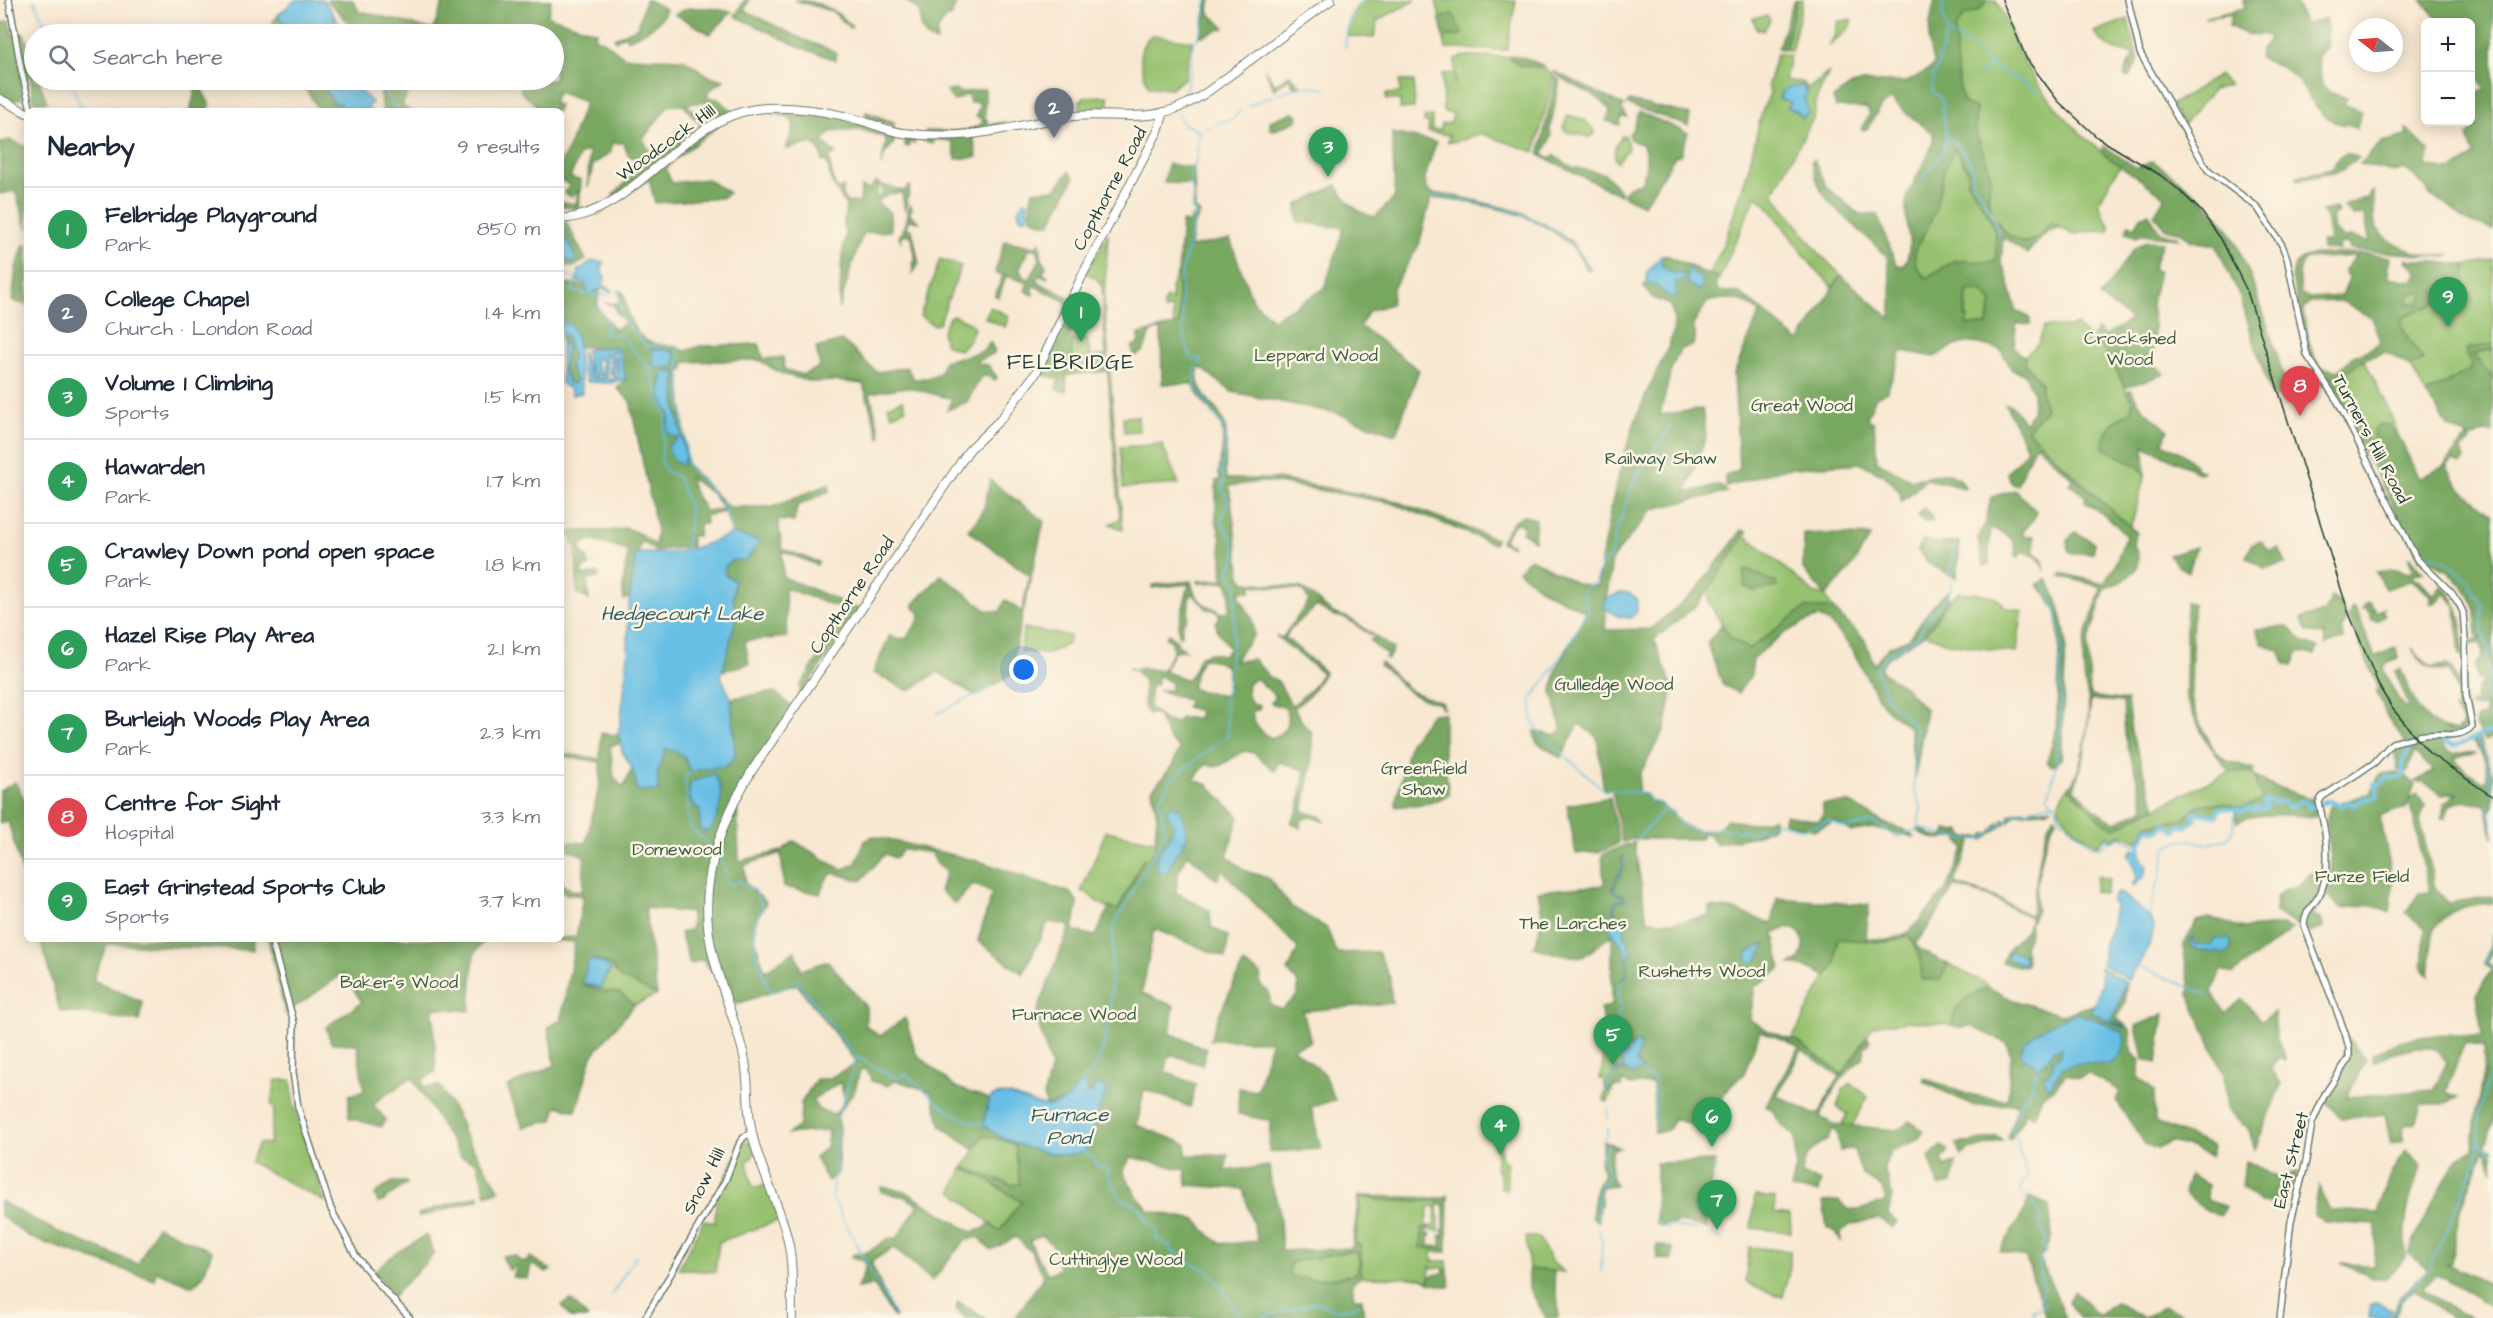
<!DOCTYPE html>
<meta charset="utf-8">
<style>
body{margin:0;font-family:"Architects Daughter",sans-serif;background:#f2f2f3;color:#1f2937}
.controls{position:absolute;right:18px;top:18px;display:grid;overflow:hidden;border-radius:9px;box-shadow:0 3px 15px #0003}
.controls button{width:54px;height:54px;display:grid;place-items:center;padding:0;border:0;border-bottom:2px solid #e0e1e3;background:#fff;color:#1f2937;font:30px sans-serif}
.compass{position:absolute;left:2349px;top:18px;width:54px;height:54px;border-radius:50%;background:#fff;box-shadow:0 3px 15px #0003;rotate:287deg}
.you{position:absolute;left:1024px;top:670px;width:21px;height:21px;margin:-15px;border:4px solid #fff;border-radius:50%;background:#1a73e8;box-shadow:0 0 0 9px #1a73e833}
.badge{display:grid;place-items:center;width:39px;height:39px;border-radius:50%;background:#c8321e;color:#fff;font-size:20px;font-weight:700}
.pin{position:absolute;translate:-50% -50px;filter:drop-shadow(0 2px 3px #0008)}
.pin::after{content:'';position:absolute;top:32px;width:21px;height:18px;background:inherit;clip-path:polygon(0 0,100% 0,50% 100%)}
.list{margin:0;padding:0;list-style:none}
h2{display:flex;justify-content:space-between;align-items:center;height:78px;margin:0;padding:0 24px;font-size:26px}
h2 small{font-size:20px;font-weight:400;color:#747a83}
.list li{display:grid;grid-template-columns:39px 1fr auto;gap:18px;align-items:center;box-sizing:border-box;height:84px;padding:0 24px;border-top:2px solid #e0e1e3}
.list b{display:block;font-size:22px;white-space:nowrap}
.list p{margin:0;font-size:20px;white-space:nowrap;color:#747a83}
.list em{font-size:20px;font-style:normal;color:#747a83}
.icon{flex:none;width:33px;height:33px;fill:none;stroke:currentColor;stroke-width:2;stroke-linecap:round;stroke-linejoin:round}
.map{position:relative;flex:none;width:2493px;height:1318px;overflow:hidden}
.search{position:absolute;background:#fff;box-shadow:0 3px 15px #0003;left:24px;top:24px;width:540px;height:66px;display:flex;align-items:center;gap:15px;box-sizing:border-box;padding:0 21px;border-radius:33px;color:#747a83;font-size:22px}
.panel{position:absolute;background:#fff;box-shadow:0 3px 15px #0003;left:24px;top:108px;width:540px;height:834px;border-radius:9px}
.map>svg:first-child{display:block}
.green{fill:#96c16e;stroke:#5a7f51;stroke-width:1.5;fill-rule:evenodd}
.forest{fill:#78a761;stroke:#4c724a;stroke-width:1.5;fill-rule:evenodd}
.water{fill:#68bfe5;stroke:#447e8c;stroke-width:1.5}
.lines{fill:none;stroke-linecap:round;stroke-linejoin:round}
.stream{stroke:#68bfe5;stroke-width:1.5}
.river{stroke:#68bfe5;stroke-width:4.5}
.secondary-casing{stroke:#6b796b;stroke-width:8}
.highway-casing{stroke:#6b796b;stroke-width:10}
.secondary{stroke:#fff;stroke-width:5}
.highway{stroke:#fff;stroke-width:8}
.rail{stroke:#1f3d34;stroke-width:1.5}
.labels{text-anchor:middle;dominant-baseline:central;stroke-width:5;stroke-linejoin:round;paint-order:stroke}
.street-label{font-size:18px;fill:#1f3d34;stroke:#fcf5e5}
.park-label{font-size:18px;fill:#3d5e42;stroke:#fcf5e5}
.water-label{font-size:20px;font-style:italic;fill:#315e60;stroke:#fcf5e5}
.quarter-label{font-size:21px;letter-spacing:1.5px;fill:#1f3d34;stroke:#fcf5e5}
</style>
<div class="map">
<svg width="2493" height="1318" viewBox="0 0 2493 1318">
<rect width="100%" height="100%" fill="#fcf5e5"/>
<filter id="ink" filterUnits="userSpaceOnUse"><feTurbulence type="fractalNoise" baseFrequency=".0167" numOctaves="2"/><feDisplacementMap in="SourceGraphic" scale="12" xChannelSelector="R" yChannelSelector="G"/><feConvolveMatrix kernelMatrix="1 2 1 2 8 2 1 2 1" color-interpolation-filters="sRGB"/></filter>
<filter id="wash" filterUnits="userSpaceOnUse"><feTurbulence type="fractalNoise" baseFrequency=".008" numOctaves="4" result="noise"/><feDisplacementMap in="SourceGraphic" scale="24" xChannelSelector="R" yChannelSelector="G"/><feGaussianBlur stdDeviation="1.35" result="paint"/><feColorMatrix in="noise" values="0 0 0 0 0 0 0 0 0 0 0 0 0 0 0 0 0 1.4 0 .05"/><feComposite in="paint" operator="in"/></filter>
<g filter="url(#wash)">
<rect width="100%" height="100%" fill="#f8e8d2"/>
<!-- green -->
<g class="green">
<path d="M1363 0H1416L1378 20 1374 38 1348 36C1346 21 1352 11 1363 0Z"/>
<polygon points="1436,0 1516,0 1507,50 1446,49"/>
<polygon points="1794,0 1803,0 1791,51 1778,48"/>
<path d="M1987 0H1996C2006 18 2012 37 2021 56 2044 99 2081 138 2120 166L2098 202 2110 228 2108 232 2096 230 2073 235 2051 222 2039 237 2025 243 2005 235 1988 200 1990 175 1985 156 1975 132 1976 108 1963 103 1957 72 1955 28 1964 16 1983 7Z"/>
<polygon points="1767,15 1770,20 1764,30 1757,30 1753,18"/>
<polygon points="277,18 280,18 281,22 285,22 291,34 282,34 273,21"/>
<path d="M2128 19 2136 52 2134 54C2117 50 2104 49 2094 32Z"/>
<polygon points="1852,20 1849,28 1828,47 1834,37 1838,21"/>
<path d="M1153 35 1192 41 1185 78 1171 88 1149 87C1142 72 1133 46 1153 35Z"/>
<path d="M1777 53 1790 56 1785 80 1804 83 1808 89 1829 72 1817 97 1814 117 1773 193 1818 252 1841 275 1833 287 1810 263 1768 206 1756 196 1719 279 1710 274 1726 238 1747 174 1762 112 1770 93 1768 84ZM1803 86 1808 93 1803 98 1809 112 1802 119 1798 112 1788 106H1791V102L1779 99 1781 92 1792 87Z"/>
<path d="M1466 56 1508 57 1520 66 1544 68 1554 75 1535 152 1482 134C1469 134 1466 143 1448 142L1449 135 1428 132 1429 123 1424 122 1425 117 1432 116V130H1441V124L1451 123 1453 114 1443 112 1442 74 1454 73 1455 86V59Z"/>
<polygon points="2219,75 2229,85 2213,90 2183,125 2171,105"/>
<polygon points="1400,81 1414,81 1414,108 1400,109 1400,100 1386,100 1386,94 1400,93"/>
<polygon points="1108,96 1109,111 1081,112 1080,100 1083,100 1083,97"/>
<polygon points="1568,115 1584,120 1595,131 1595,134 1590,137 1565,131 1563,128"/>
<polygon points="1622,136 1626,136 1628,149 1617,162 1615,160 1615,147"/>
<path d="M1954 148C1967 168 1997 220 1998 243 1998 249 1996 256 1995 262L1954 261 1926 278C1919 270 1913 264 1915 252L1935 212 1944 170Z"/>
<polygon points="1108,233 1104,303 1123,530 1110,524 1120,519 1107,362 1103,362 1099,367 1071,370 1072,340 1087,339 1091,357 1106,356 1102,286 1096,278 1086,273"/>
<polygon points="940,259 961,266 939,324 933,325 920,316"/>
<path d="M2493 260V344L2466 350 2472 366 2470 370 2426 394 2411 367 2422 357C2412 349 2401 331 2402 318L2436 303 2440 298 2444 303 2464 283 2467 265Z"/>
<polygon points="1178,272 1179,324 1174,325 1172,307 1165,311 1163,304 1166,298 1172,301 1171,288"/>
<polygon points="1974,290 1983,292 1992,302 1987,325 1966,325 1967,292"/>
<polygon points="2416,292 2424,293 2419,303 2407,304 2411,294"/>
<polygon points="990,307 1009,316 1005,327 985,318"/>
<polygon points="953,315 972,324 974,328 969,341 959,350 945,344 942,332 949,317"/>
<polygon points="2077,325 2094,344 2105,350 2133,402 2131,411 2113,422 2102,446 2139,467 2145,475 2133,520 2129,527 2027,430 2046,409 2041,393 2041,383 2025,363 2025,356 2039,342 2044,327 2069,327"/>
<polygon points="2493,349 2493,377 2472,355"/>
<path d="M2364 359 2388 408 2399 437 2389 425 2374 441 2368 443C2365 435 2363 423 2358 416 2349 404 2338 395 2336 380Z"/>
<polygon points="903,400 906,409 892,415 888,406"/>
<polygon points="1138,416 1139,431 1124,432 1123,417"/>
<polygon points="1162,444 1179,484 1123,488 1120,447"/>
<polygon points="1744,536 1748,537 1814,593 1826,596 1832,608 1805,608 1749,649 1731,639 1708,601 1710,587"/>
<path d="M1958 592C1975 594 1996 591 2005 607L2022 611 2017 653 1947 643 1926 634 1944 607Z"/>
<polygon points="1024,628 1070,636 1068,644 1047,654 1020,652"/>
<path d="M2238 770 2253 773 2263 800 2242 808 2222 803 2203 804 2196 806 2182 820 2148 825 2138 841 2121 835 2112 840 2107 835 2099 845C2089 842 2083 836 2075 829 2059 814 2051 805 2069 787L2074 794 2114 828 2231 771Z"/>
<polygon points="1106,831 1158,842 1149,860 1143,859 1117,911 1097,902 1086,892 1081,892"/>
<polygon points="2097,876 2109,879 2105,894 2094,891"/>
<path d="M1909 935 1920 957 1923 980C1940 980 1941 981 1948 964L1987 984 1988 987C1972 995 1954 1005 1952 1025L1908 1021 1873 1026 1842 1075 1792 1039 1826 976 1835 965 1837 939 1881 942 1896 940Z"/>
<path d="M593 958 611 965 622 979H625L657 995 634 1005 620 993 600 991 583 984 588 961ZM595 960 610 968 602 986Z"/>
<path d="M1603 1027 1605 1028 1606 1037 1611 1031 1615 1039 1619 1058 1624 1067C1611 1071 1609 1079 1608 1092L1613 1088 1608 1102 1604 1101 1606 1089 1603 1079H1600L1603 1063 1601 1040Z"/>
<polygon points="276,1080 291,1080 294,1105 325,1202 250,1162 259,1143 269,1144 274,1110 271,1104"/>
<polygon points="1851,1083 1868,1097 1852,1126 1842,1125 1848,1114 1837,1107 1843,1090"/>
<polygon points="1484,1119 1490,1120 1493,1129 1499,1130 1502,1159 1507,1163 1507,1190 1501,1188 1500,1176 1496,1169 1496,1140 1486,1132"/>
<polygon points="983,1136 1001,1139 1015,1145 1020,1184 1011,1185 964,1167"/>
<polygon points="746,1141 751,1142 756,1152 747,1162 753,1187 760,1187 766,1184 780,1220 719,1242 715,1272 678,1269 704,1220 715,1223 716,1198 741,1145"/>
<path d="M962 1169 981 1176 1022 1202C1011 1211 1008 1222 999 1231L952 1191Z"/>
<path d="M1359 1196 1389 1201H1438L1439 1231 1423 1228 1427 1248 1447 1250V1252H1432V1261H1447L1448 1270H1444L1442 1267 1432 1268 1430 1266 1429 1282 1422 1278 1361 1277 1360 1245 1355 1243ZM1429 1207H1437L1434 1226H1425Z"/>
<polygon points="1755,1196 1775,1198 1774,1213 1790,1215 1791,1232 1751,1228"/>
<polygon points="1526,1237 1538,1237 1552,1262 1564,1272 1529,1269"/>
<polygon points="1749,1247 1790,1251 1790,1267 1783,1297 1757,1288 1746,1281"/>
<path d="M1352 1251 1358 1253 1359 1265 1356 1274C1341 1277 1300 1283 1289 1274L1290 1265 1295 1261Z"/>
</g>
<!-- forest -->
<g class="forest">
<path d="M327 0H353L360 13 365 12 433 30 444 0H551L548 16 597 32 594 37 605 42 624 57 683 59 709 76 724 80 709 91 707 97 718 99 733 111 721 116 707 102 686 104 706 123 711 119 717 127 674 160 666 170 672 183 707 179 729 193 721 198 655 203 649 179 598 215 638 186 612 196 645 164 628 155 623 143H612L611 152 593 165 588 187 589 151 580 154 570 178 581 180 579 209 561 206V202L576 204 578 191 572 197 564 193 570 185 561 180V161L567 152 585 102 557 92 553 103 559 105 557 111H538L537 106 520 91 524 80H554V34H360ZM683 105 702 126 687 136 680 129 674 135 679 141 655 161 643 139 668 106Z"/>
<path d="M645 0H649L666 9C660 27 643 33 627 40V37L622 36 616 41 614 38 638 27Z"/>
<polygon points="745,0 749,0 744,10 802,39 836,52 836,60 802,48 735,16"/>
<path d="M794 0C818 0 836 10 852 26L850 28 832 11Z"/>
<polygon points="905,0 957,0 951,17 948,16 937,31 937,42 927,38 921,29 920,12"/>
<polygon points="1208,0 1211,0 1208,12 1225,28 1199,37 1204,23"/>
<polygon points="1794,0 1797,0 1785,50 1778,48"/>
<path d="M1935 0H1987L1980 10 1964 16 1955 29 1957 72 1963 103 1976 108C1970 136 1986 149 1990 175 1991 183 1988 191 1988 199 1989 218 2006 238 2025 243L2039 237 2051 222 2060 227C2048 230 2034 244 2027 254L2003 237 2001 263 2005 269 2013 299 2017 311 2031 319V324H2016L2014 347 2020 354 2025 356V363L2041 383V393L2046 409 2027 430 2077 480 2137 533 2133 541 2138 556 2137 569 2123 581 2105 588 2088 644 2090 696 2127 701 2131 732 2156 807 2114 828 2102 821 2069 787C2082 774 2091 715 2088 697 2084 681 2082 665 2084 647 2086 630 2096 606 2101 589L2099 586 2060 576 2062 573 2104 584 2116 563 2126 535 2110 519 2085 502 2086 497 2069 484 2072 480 2069 475 2035 444 2017 485 2012 483 2007 473C2012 464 2025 457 2027 448L2005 404 2011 405 2025 423 2032 413 2033 401V392L2025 374 2012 370 2001 350C1971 340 1962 339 1935 357L1902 351 1887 391 1876 397 1867 418 1874 423 1877 461 1911 480 1947 473 1960 479 1966 488 1926 479 1909 496 1901 501 1900 492 1884 475 1860 463 1782 469 1726 487 1725 476 1739 470 1734 374 1761 309 1799 342 1841 275 1891 319V284L1887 256 1831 204 1819 187 1811 161 1814 159 1826 186 1855 211 1860 214H1877L1896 264 1903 266C1918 244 1901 221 1907 198 1913 180 1936 149 1933 133L1908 115 1891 99 1881 106 1867 129 1864 130 1861 129 1870 113 1866 108 1836 107 1833 98 1852 85 1863 82H1907L1930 69 1934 63C1925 44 1930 20 1935 0ZM1954 148 1969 171 1967 181C1987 212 2000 224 1995 262L1954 261 1926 278C1919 270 1913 264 1915 252L1935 212 1944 170ZM1974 290 1983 292 1992 302 1987 325H1966L1968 317 1965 316 1967 292ZM2091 700 2123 702 2125 735 2144 805 2143 810 2115 822 2103 816 2074 789 2084 755Z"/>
<path d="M2243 0H2295L2305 25 2326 18 2328 46 2318 56 2322 85 2331 93 2348 98 2342 104 2362 111 2356 129 2346 123 2345 125C2312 115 2316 102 2296 79 2287 68 2272 63 2259 58L2261 49 2269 39 2265 35 2246 34 2229 26 2232 14 2204 18 2245 8Z"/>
<path d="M2421 0H2493V230L2464 220 2446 204 2428 194 2427 188 2405 169 2394 172 2360 164 2382 142 2406 136 2408 132 2406 128 2429 151 2427 166C2451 172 2455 172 2474 155L2468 136 2476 125C2473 114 2465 103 2474 92L2485 91 2477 76H2471L2470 22H2440Z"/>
<polygon points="689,8 709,8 732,12 710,34 675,14"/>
<polygon points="1453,14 1462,33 1461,35 1444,37 1440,18"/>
<polygon points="9,21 12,33 24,33 34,65 34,80 39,80 47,102 34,102 30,77 20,77 22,99 0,103 0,23"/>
<polygon points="2136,52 2139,60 2128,78 2124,76 2126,68"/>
<polygon points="1510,56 1526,58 1544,66 1520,65"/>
<polygon points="1265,69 1275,85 1290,74 1300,85 1294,87 1289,78 1274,89"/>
<path d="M1553 71 1625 106 1621 108 1627 117H1621L1620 125 1606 121 1610 111C1600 93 1569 87 1553 71Z"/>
<polygon points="1556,77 1560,81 1550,129 1551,137 1543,155 1550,159 1554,156 1572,167 1605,174 1620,191 1620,195 1539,155"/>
<polygon points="300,80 320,80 333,102 339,103 344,111 320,111"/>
<polygon points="379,80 414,80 402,106 411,111 383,111"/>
<polygon points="196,88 201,88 210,105 207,111 190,111"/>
<path d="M985 89V120L987 119 988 125 1006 122 999 126 972 131 977 157 956 159 952 141 934 139 933 144 915 138 914 144 910 141 909 147 905 146V141L895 138 893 144 885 153 881 166 886 143 884 137 861 130 831 132 823 141 836 154 829 158 833 180 837 189 844 187 842 196 847 202 860 203 861 187 870 190 875 182 880 184 875 198 882 195V185L904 191 910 186 905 212 902 193 889 194 876 202 890 213 891 231 864 233C853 256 847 284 839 309L842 255 846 233 843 228 846 206 831 181 827 161 822 162V155L814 143 786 149 794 126 789 117 770 113 838 118 879 129 900 137 924 136 926 131C942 131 973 135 984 121L976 116 980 105 977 101 970 103 968 94 954 101 946 91 956 90 959 93Z"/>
<polygon points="1629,101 1685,113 1690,115 1688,126 1627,104"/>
<polygon points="866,112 895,123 894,125 865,117"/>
<polygon points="1293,112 1298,115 1297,121 1275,130 1270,129 1270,121"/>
<path d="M1639 112 1688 133 1680 155 1675 156 1644 205 1624 196 1623 192 1632 185 1641 183C1646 169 1649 158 1642 144L1632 141 1629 134 1633 129Z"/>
<path d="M1392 133 1436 142 1425 178 1426 188 1432 193 1460 197 1521 212 1571 241 1591 269 1588 271C1582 262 1577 251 1569 244 1537 211 1474 202 1431 198L1419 245 1393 288 1391 304 1369 311 1360 326 1419 370 1397 431 1394 434 1336 413 1232 392 1200 367 1198 370C1194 396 1219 405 1224 423 1230 442 1223 460 1226 479H1276L1390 499 1496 539 1494 544 1392 503 1277 483 1260 482 1229 486 1241 577 1246 582 1302 588 1333 613 1349 618 1393 649 1388 659 1385 658 1387 653 1378 649 1370 640 1376 638 1347 619 1332 615 1317 606 1290 629 1285 639 1288 640 1325 672 1309 696 1294 708 1304 725 1312 732V764L1303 811 1319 816 1326 822 1311 817 1302 819 1300 828 1291 822 1298 811 1305 770 1279 762 1275 771 1254 753 1244 751 1220 766 1205 765 1194 780 1208 785 1239 817 1227 856 1246 871 1268 878 1292 907 1327 928 1336 953 1378 952 1390 978 1392 1003 1303 1011 1311 1042 1292 1048 1323 1072 1335 1100 1311 1107 1321 1149 1269 1152 1270 1121 1238 1114 1239 1088 1257 1091 1271 1041 1210 1040 1219 1015 1243 964 1261 974 1260 985 1269 992 1270 1004 1281 1009 1296 997 1299 984 1288 971 1298 948 1222 870 1217 880 1188 854 1178 873 1176 892 1210 911 1211 927 1228 936 1226 958 1154 929 1142 993 1174 1006 1170 1033 1207 1049 1202 1065 1170 1054 1165 1072 1196 1084 1190 1107 1144 1089 1137 1125 1186 1144V1155H1228L1225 1171 1269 1166 1271 1183 1279 1208 1282 1251 1352 1248 1359 1196 1446 1198 1448 1194 1447 1250 1421 1248 1422 1228H1429L1427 1234H1431L1429 1237V1246H1441V1236H1439L1443 1235 1442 1230 1444 1229V1205L1438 1204V1201H1389L1360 1197 1355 1243 1360 1245 1361 1277 1352 1283 1354 1298H1362L1364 1318H1015L1044 1276 1031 1252 1033 1250 1048 1274 1059 1269 1055 1248 1042 1235 1030 1241 1033 1248 1029 1250 1016 1237 991 1250 979 1237 964 1241 932 1281 894 1247 871 1262 894 1318 874 1285 857 1288 866 1266 863 1260 851 1257 854 1254C876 1255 880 1236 897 1238L919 1205 905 1197 881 1192V1187L905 1191 971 1232 983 1229 989 1224 999 1231C1008 1222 1012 1211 1022 1202L981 1176 962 1169 964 1167 1011 1185 1020 1184 1015 1145 1001 1139 983 1136 973 1149 941 1126 932 1094 929 1091 895 1080 889 1086 871 1081 870 1075 865 1069 860 1071 855 1090 837 1115 839 1123 838 1172 828 1181 815 1158 826 1147 829 1130 788 1134 800 1125 801 1103 816 1079H828L857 1063 797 984 736 1004 717 976 702 960 690 964 680 933 691 929V913L645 908 657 995 625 979 622 980 611 965 593 959 588 961 583 984 600 991 620 993 634 1005 592 1056 576 1111 557 1106 553 1120 523 1127 507 1087 555 1065 548 1027 561 1019 575 942 539 939 576 937 583 896 567 894 561 891V884L572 890 583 891 584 856 567 849 561 852V846L571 842 586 843 600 782V762L562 756 561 768V753L600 759 601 733 617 735 621 743 610 746 614 777 623 788 632 768 638 791H659L657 775 666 747 684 756 690 771 696 769 735 737 731 698 775 692 794 709 737 800 739 861 781 851 794 841 842 870 856 863 864 842 873 836 982 862 1071 893 1078 903 1073 931 1096 936 1109 907 1119 910 1143 859 1149 860 1158 842 1155 837 1157 815 1152 790 1171 767 1180 748C1165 741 1165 725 1155 713L1148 715 1144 707V681L1136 671 1128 668 1141 671 1142 668 1138 667 1162 671 1173 651 1172 641 1166 638 1168 634 1177 640V644L1185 650 1174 651 1164 671 1187 680 1194 671 1200 656 1209 653 1223 655 1230 649 1217 630 1216 623 1220 616 1215 610 1207 609 1192 593 1189 600 1188 618 1182 624V634L1179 636 1178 627 1189 584 1152 588 1153 585 1191 581C1193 591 1198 602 1208 606 1215 609 1216 608 1221 613L1229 611 1230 590 1226 582 1199 583 1198 581 1223 580 1221 539 1216 520V481L1221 479 1219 475C1219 460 1226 443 1222 428 1218 415 1196 399 1194 384H1162L1161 329 1151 332 1143 352 1134 356 1132 347 1139 343V334L1179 324 1178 272 1182 222 1190 223 1191 218 1196 215 1194 212 1193 184 1164 183 1168 164 1194 168 1195 209 1200 214 1193 227 1190 247 1230 239 1252 300 1273 319 1324 289 1344 228 1298 222 1297 205 1337 185C1347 203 1355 212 1375 217L1395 197ZM1252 585 1302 590 1309 601 1282 638 1276 636 1322 673 1313 687 1292 706 1278 681 1269 677 1254 659 1234 661 1254 635 1252 618 1239 596 1242 591H1251ZM1203 658 1217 661 1227 667 1228 688 1224 696 1192 689 1196 671ZM1158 675 1171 682V690H1158L1190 701 1186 707 1200 711 1198 718H1181L1175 723 1164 720 1149 706 1151 685H1156ZM1256 678 1276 697 1271 703 1273 705 1285 707C1291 722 1286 734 1271 738 1259 731 1254 725 1252 712L1259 709 1260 705 1251 703 1247 692 1248 683ZM904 849 932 853 935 863 946 871 940 891 955 904 973 884 992 893 978 941 1023 974 1048 922 1070 926 1036 1015 1051 1067 1044 1094 1046 1106 1065 1101 1076 1088 1086 1089 1089 1095 1098 1084 1106 1093C1103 1100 1099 1108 1097 1115 1095 1125 1096 1139 1089 1146 1067 1171 1005 1138 984 1124L989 1099 955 1087 916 1053 905 1018 880 1036 866 1026V1007L828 961 801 970 795 951 765 971C760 955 750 935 757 919 759 912 765 909 766 902L745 883V865L781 853 784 887 820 894 827 878 834 873 861 881 885 854 895 858ZM840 1082 845 1100 835 1114 819 1110 812 1100ZM1131 1157 1186 1170 1187 1185 1243 1189 1258 1241C1221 1244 1221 1250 1196 1220L1150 1211 1137 1196 1123 1171ZM1352 1251 1358 1253 1359 1265 1356 1274C1342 1277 1300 1283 1289 1274L1290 1265 1295 1261Z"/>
<polygon points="9,140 27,147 27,229 15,191 0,194 0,143"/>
<path d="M2104 146 2137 168 2153 161C2177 179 2205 198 2223 222 2234 236 2241 254 2248 271 2265 313 2276 355 2291 398L2271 395 2240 297 2216 245 2191 241 2183 233 2166 229 2154 215 2165 197 2101 152Z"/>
<polygon points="2346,153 2359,158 2339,172 2297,180 2297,176 2332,169 2338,158"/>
<polygon points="1069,171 1074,178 1050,224 1045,224 1031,218 1030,202 1033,191 1056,189"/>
<path d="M2373 191C2376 201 2372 213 2375 224 2381 243 2431 262 2449 254L2447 257 2349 249 2346 243 2338 244 2339 250 2322 249 2321 241 2330 242 2326 218 2322 211 2336 208 2338 213 2331 217 2334 230 2344 238 2350 237 2370 242 2364 215 2353 216 2344 206 2364 198 2365 202Z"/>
<polygon points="910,205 912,208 909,213 919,222 908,220 906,227 912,230 919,264 911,275 914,269 912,262 915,259 912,236 904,234 901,237 902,242 899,237 905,227"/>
<path d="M2149 213C2156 227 2159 236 2176 236L2179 239 2143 234 2136 237 2126 232 2129 224 2135 227 2141 217Z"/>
<polygon points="566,222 586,260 573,267 564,266 565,276 561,275 561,257 563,260 576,261 571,247 566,242 567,237 561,230 561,223"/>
<path d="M1007 241 1035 247 1040 242 1042 260 1046 266 1043 273 1048 278 1038 276 1036 281 1068 297 1066 302 1033 285V295L1025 291 1028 283 1006 276 999 297 995 296 1003 275 995 273 1004 242ZM1029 248 1037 250 1040 259 1030 279 1023 277 1020 268Z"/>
<path d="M2146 241 2162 242 2153 269 2159 272 2151 304 2154 327 2153 364 2165 374 2126 387 2105 350 2090 340 2097 329 2105 337C2112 329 2122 328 2130 319L2100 297 2134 249Z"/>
<polygon points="24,245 27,245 27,305 12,301 16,268"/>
<path d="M2363 253 2390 257 2388 277 2411 281 2418 276 2415 267 2406 261 2407 259 2467 265 2464 283 2446 304 2440 298 2436 303 2402 318C2401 333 2415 349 2424 360L2411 367 2386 352 2364 359 2336 380C2338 395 2349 404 2358 416 2363 423 2365 435 2368 443L2374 441 2373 431 2379 424 2389 425 2399 437 2419 479 2444 466 2463 441 2469 438 2448 426 2426 394 2470 370 2472 366 2466 349 2493 344V349L2473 355 2493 377V433L2483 432 2471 439V442L2461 450 2464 459 2460 464 2453 461 2446 466 2460 488 2493 515V736L2485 741 2475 725 2477 717 2484 716 2485 707 2470 708 2469 704 2475 703 2478 686 2482 685V681L2477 679 2475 665C2482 659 2484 651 2480 643L2469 645 2467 642 2484 638 2478 637C2475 628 2477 621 2476 612 2473 596 2458 582 2448 570L2442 569 2429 559 2420 560 2380 480 2309 355 2292 279C2293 272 2293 266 2298 261 2307 251 2349 254 2363 253ZM2356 256 2345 270 2346 276 2350 277 2342 296 2310 298 2301 294C2298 280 2297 271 2305 259ZM2416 292 2424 294 2419 303 2407 304 2411 294ZM2340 301C2352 304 2361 315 2372 317L2380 342 2372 348 2352 357 2338 371 2320 367C2309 350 2306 329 2303 309L2310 302Z"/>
<path d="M1662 255H1666L1719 279 1716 283 1718 291 1740 293 1759 308 1757 311C1742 297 1726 297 1707 302L1693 325C1695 335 1698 337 1692 346L1681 349 1672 367 1660 415 1702 409 1706 436 1686 493 1720 485 1727 492 1653 509 1612 559 1607 595 1604 599 1606 616 1605 630 1650 629 1695 592 1742 530 1747 532 1699 603 1654 640 1673 688 1665 729 1640 774 1638 793 1646 794 1651 801 1661 804 1668 811 1673 812C1678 829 1702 833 1716 829 1720 828 1723 823 1727 819L1752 824 1773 818 1774 826 1755 836 1716 844 1710 835 1703 832 1701 839H1633L1622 842 1612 790 1605 791 1603 784 1597 737 1579 724 1561 758 1536 742 1534 731 1554 735 1562 731 1552 691 1556 670 1586 612 1543 590 1518 571 1530 558 1578 584 1597 586C1608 515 1622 442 1654 377 1663 357 1681 330 1671 308 1667 300 1657 302 1652 297 1648 294 1646 290 1643 286L1647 283 1656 285 1669 297 1675 281 1684 273C1675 277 1668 270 1660 264L1663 257Z"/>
<path d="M567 284 587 286 595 292 600 289 597 306 614 329 626 323 617 313 614 305 604 303 615 304 621 300 620 290 625 295C626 312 633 337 652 343 664 346 674 344 685 351L700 346 759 344 764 359 783 357 784 369 803 375 820 367 816 348 841 341C856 349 863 362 877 372L906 367 914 379 927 378 940 373 944 361 981 352 990 342 995 351 993 354 978 361 979 364 988 365 997 377 995 380 987 376 981 377 967 402 947 410 952 399 907 387 870 393 881 437 879 438 863 384 836 381 813 382 782 374 759 360 686 362 680 375 687 464 728 507H773L829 484 830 491 797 506 794 522 778 520 782 549 818 562 817 565 782 551 783 577 859 609 800 696V686L849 611 785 588 787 637 745 641 749 664 722 671 737 614 733 600 734 580 724 574 725 566 760 541 732 534 725 512 705 516 706 524H699L698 536H690L692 546 655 551 642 541C633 558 636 578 630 597L624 600C620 585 627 566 628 550L589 540 581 545 582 554 587 557 589 566 582 569V576L599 573 598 578 587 580 589 600 577 593 576 549 569 533C587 527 607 535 626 528L640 534 655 545 657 531 630 401 617 388 626 379 622 364 613 347H578L577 338 561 321V286ZM652 349 669 350 675 354V367ZM662 372H672L685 461 673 442 679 436 661 397ZM690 478 711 493 724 509 705 511C700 499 692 494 690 478Z"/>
<polygon points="1061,322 1073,324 1069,339 1072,340 1071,369 1099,367 1106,361 1107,371 1067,375 1066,392 1056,389 1059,379 1036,373"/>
<polygon points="561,335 566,335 573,357 569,365 576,380 575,384 569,383 563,369 567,349 561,341"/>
<path d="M2131 390 2142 408 2168 430 2163 443 2184 454 2197 468 2203 471 2200 473 2144 446 2145 475 2139 467 2103 448C2102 429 2117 420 2131 411L2133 402 2127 391Z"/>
<polygon points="990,480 1044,521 1018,634 1011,675 976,696 938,672 909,691 873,673 890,635 896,639 907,638 919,620 920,613 914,608 914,604 941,575 987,610 1000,612 1005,600 1022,612 1030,576 968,530 983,512"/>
<path d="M2015 490 2036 511 2035 517 2022 532 2026 536H2034V552L2042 559 2045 571 2038 558 2026 552 2021 553 2019 557 2016 556C2017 538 2006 533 1991 528L1990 525 1989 564 1984 566 1978 539 1986 521 1991 497Z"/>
<path d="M1923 508 1931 514 1933 521C1926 524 1922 521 1918 516Z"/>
<polygon points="1523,516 1536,519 1534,541 1522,532 1523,526 1516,522 1503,540 1513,545 1512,547 1500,542 1514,520"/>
<polygon points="2075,532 2095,543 2093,553 2072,553 2069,551 2068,540"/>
<polygon points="1804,533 1871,536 1850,569 1826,596 1803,569"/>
<polygon points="1923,540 1938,543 1960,542 1957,578 1929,564 1917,549"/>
<polygon points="2261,541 2270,551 2279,548 2286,564 2264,568 2246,557 2252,544"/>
<polygon points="2196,547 2189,572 2178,566 2169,555"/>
<path d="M2408 556 2424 572 2411 575 2414 579H2418L2433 595 2442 585C2463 607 2463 627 2463 656L2460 655 2456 607 2446 594 2443 595 2435 604H2430L2432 597 2412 580 2385 589 2376 572 2399 569 2407 573 2414 570Z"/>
<polygon points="1747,569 1776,583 1777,587 1753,591 1744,586 1744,572"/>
<path d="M2047 578C2058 598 2063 617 2066 640L2061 759 2052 766 2047 762 2056 730 2060 654 2057 613 2046 594 2037 585Z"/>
<path d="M1948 591 1949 599 1922 636 1887 658 1880 668 1886 675 1904 686 1926 710 1915 778 1910 728C1901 721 1889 713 1882 704 1862 674 1853 637 1820 617 1792 625 1775 640 1753 659L1751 675 1738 693 1723 685 1707 643 1722 624 1731 639 1749 649 1805 608H1832L1865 640 1874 664 1889 647 1908 639 1935 603Z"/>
<polygon points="2331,597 2342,604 2346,621 2342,627 2343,639 2325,645 2324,635 2307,632 2301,619 2326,611"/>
<polygon points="2186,602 2193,604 2191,696 2198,720 2215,751 2225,760 2254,769 2253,773 2231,771 2225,767 2204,737 2186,699"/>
<polygon points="2368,602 2378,612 2385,606 2382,610 2385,614 2381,619 2376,622 2372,620 2370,613 2364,608 2362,609 2363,606"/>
<path d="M2352 607 2357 612 2375 657 2396 647 2398 658 2385 665 2383 670 2399 700 2406 708 2409 706 2395 671 2401 669C2415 701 2416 722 2455 731L2461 727 2463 721 2454 710 2459 694 2449 671C2431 670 2421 665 2412 648L2419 657 2432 667 2447 665 2453 671 2459 684 2464 669 2463 696 2468 721 2467 727 2448 739 2443 746C2454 761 2461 748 2476 753L2462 755 2454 759 2466 771 2485 783C2493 766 2479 750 2472 738L2479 737 2493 776V806L2490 814 2493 838 2486 805 2463 800 2448 806 2446 818H2442L2444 804 2457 793 2442 795 2425 783 2416 781 2434 771 2414 752 2407 773 2398 770 2394 749 2406 743 2388 718 2376 691 2379 689 2348 617Z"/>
<polygon points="2288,627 2304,643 2318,648 2314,655 2298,652 2292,666 2285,664 2279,650 2263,644 2256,629"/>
<path d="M1380 662 1412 692 1443 703 1444 709 1441 708 1440 704C1429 701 1416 698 1408 691 1397 683 1392 672 1379 665Z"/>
<polygon points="1444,713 1444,758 1449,795 1430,803 1396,807 1396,800 1410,742 1431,714"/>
<path d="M2397 772 2415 784 2409 800 2417 794 2425 806 2420 820 2435 887 2448 903 2493 896V903C2471 904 2446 908 2435 929 2430 938 2431 964 2429 976L2422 969 2425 928 2406 913 2419 893 2430 892C2420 862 2420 831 2408 801L2405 808 2380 816 2393 881 2390 913 2371 905 2341 908 2327 895 2313 916 2321 919 2324 927 2310 933 2275 912 2276 898 2283 890 2299 885 2310 874 2332 871 2327 818 2330 806 2371 793 2379 774Z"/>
<path d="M2256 777 2271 785 2315 800 2316 817C2298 815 2251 812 2237 822L2234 810 2220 808 2217 816 2193 812 2196 817 2194 821 2186 827 2181 825 2176 831 2166 825 2156 831 2150 827 2140 842 2138 841 2148 825 2182 820 2196 806 2203 804 2222 803 2242 808 2262 800 2256 785Z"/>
<polygon points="15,782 27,804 27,890 8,821 0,824 0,791"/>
<polygon points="1610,797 1619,843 1603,851 1576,854 1567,805"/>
<polygon points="1850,803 1884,823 1902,829 1915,837 1872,828 1851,832 1835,821 1815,830 1784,822 1785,815 1819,821 1823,815 1823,804"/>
<path d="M2052 807 2047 810 2016 814C2006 824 1995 830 1984 840L1973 838 1955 880 1956 884 1997 898 2030 916C2036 896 2040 826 2055 816L2057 820C2046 826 2031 899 2037 911L2029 923 2030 933 2024 946 2027 962 2025 966 2018 967 2002 962 2009 947 2027 930 2030 917 1988 896 1952 886V890L1928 928 1915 944 1922 951 1948 964 1940 980 1922 979 1920 957 1909 935 1889 942 1837 939 1835 965 1826 976 1806 967 1790 964 1798 961C1806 947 1807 932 1788 927L1774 934 1781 968 1768 979 1755 985 1750 1020 1769 1031 1798 1042 1841 1073 1839 1076 1802 1050 1777 1095 1813 1114H1819L1831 1090 1868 1037 1870 1040 1868 1045 1865 1046 1863 1059C1841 1074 1830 1094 1820 1117L1833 1124 1897 1130 1909 1121 1924 1131 1918 1140 1891 1151 1884 1167 1892 1196 1888 1215 1897 1222 1892 1228 1879 1218 1850 1225 1841 1232V1241L1836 1232 1827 1228 1823 1202 1839 1201C1852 1218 1865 1207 1883 1203L1886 1199 1882 1188 1862 1174 1854 1150 1848 1149 1840 1151 1837 1133 1832 1129 1828 1140C1811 1148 1804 1156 1802 1175L1821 1181 1818 1192 1791 1189 1796 1166 1795 1136 1780 1124 1774 1112 1766 1106 1799 1048 1787 1041 1760 1031 1744 1073 1724 1093 1707 1132 1674 1118 1669 1130 1655 1133 1653 1083 1632 1085 1622 1082 1621 1087H1614L1607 1091C1609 1072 1617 1066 1635 1073L1642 1069 1636 1063 1640 1044H1633L1631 1048H1620L1619 1052 1615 1047V1039L1611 1037 1610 1032 1607 1039 1600 1008 1612 1006V935L1583 957 1560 955 1533 947 1536 945 1542 915 1538 891 1604 885 1602 855 1627 844 1628 846 1634 842 1647 920 1674 922 1709 916V907L1732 909 1772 924 1777 898 1869 905 1866 938 1889 940 1909 932 1945 891 1964 849 1957 836C1943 840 1927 841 1917 830L1918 828 1925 829 1931 836 1941 838 1945 835 1946 830 1956 832 1960 830 1966 837H1978L1982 839 1985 834 1990 833 1999 823 2002 824 2003 819 2009 821V815L2024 810 2029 812 2032 808 2041 810Z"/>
<polygon points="2209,918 2243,928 2281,925 2292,929 2233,974 2221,970 2212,992 2225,1014 2242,999 2261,1021 2274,1012 2276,1037 2286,1060 2279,1057 2271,1068 2281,1084 2255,1149 2248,1128 2227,1110 2224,1074 2188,993 2190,989 2183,947 2196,921"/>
<path d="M2493 935V950L2487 963 2493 966V1122L2485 1147 2493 1149V1170L2485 1148 2460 1209 2451 1263 2447 1264 2493 1286V1308L2436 1274 2423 1289 2451 1308 2471 1318 2449 1317 2414 1289 2402 1300 2394 1318H2390L2400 1297 2428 1269 2408 1253 2431 1205 2458 1157 2474 1149 2473 1136 2485 1059 2484 1047 2465 1042 2446 1092 2458 1097 2444 1104H2421L2415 1124 2404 1125 2403 1141 2391 1145 2385 1114 2342 1119 2327 1102 2342 1058 2346 1037 2366 1059 2347 1097 2433 1090 2447 1062C2444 1059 2441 1054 2438 1051 2420 1039 2390 1055 2373 1062L2372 1054C2402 1036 2448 1030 2482 1037L2477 993 2492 970 2484 964Z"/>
<polygon points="40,939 253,939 253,950 107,944 93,980 143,1002 139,1021 60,1011"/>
<polygon points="268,939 485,939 474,954 470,1011 433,1008 436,1072 423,1079 423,1087 440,1086 462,1125 462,1131 500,1190 486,1195 477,1162 461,1157 412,1077 373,1104 386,1120 381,1127 349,1118 349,1095 364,1091 357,1044 331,1043 326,1027 362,1002 343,974 285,1014"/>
<path d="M2126 983 2125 1002 2117 1018 2130 1029 2131 1052 2141 1061 2138 1077 2154 1091 2155 1122 2213 1146 2210 1157 2194 1148 2170 1142 2157 1149 2145 1144 2116 1101 2120 1091 2088 1073 2080 1078 2066 1074 2054 1089 2042 1096 2034 1117 2027 1112 2010 1140 2007 1138 2018 1106 2014 1104 1975 1106 1924 1082V1078L1966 1094 2004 1100 2008 1098 2011 1055 2006 1043 1971 1026 1962 1028 1952 1025C1954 1002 1970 996 1988 987L2013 1000 2061 1015 2092 1005V1013L2125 1027 2111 1019C2121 1009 2119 995 2126 983Z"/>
<polygon points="2164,1014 2157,1063 2143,1059 2136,1026"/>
<polygon points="1997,1136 2003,1141 1969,1150 1961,1156 1956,1144 1975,1142"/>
<path d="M1603 1141 1620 1148 1613 1149C1610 1161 1608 1176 1616 1185L1600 1187 1601 1205 1599 1206 1598 1222 1592 1217 1596 1188 1604 1174 1600 1162Z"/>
<polygon points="1941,1146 1948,1150 1946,1156 1942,1157 1945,1167 1956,1162 1952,1183 1939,1186 1929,1157"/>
<path d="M2405 1150 2422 1165C2408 1198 2403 1222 2405 1257L2388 1278H2373L2341 1263 2374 1266 2377 1225 2324 1222 2314 1215 2319 1186 2329 1210 2378 1213 2391 1174Z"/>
<polygon points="1715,1161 1707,1203 1707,1229 1680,1222 1664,1226 1656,1224 1656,1163"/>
<polygon points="2245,1161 2279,1177 2297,1172 2294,1184 2276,1188 2284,1204 2260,1202 2242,1187"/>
<polygon points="2189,1175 2208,1185 2207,1200 2226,1207 2221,1215 2206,1211 2184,1193"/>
<polygon points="392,1182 406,1182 407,1184 384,1199 385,1201 378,1203 375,1194"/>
<polygon points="479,1195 480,1199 419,1217 418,1214"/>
<polygon points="2029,1197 2049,1205 2052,1236 2040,1259 2066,1318 2046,1318 2026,1258 2000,1251 2025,1210"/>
<polygon points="0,1201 56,1231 138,1264 157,1226 212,1251 203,1276 193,1286 156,1271 154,1280 31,1238 0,1215"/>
<polygon points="426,1235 434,1254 393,1296 373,1272 396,1253"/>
<polygon points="1657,1245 1673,1248 1672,1260 1657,1259"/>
<polygon points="502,1256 516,1256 518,1260 527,1262 530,1257 551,1270 545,1272 531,1264 528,1279 512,1277 518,1266 509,1270"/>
<path d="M1529 1269 1554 1271C1553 1288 1561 1302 1558 1318H1546L1529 1288Z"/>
<polygon points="1444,1270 1448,1270 1450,1287 1430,1283 1430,1276 1443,1273"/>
<polygon points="2074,1291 2099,1316 2116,1302 2144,1318 2164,1306 2192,1318 2080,1318 2068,1301"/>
<polygon points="571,1300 587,1317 588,1318 570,1318 562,1305"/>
<polygon points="958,1302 984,1317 985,1318 966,1318 956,1309"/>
</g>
<!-- water -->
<g class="water">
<path d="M295 0H323C332 8 335 23 342 27L337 33H345L291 34 284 22H281L280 18 277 16Z"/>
<polygon points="320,80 351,80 358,84 364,81 371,83 360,88 361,92 372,102 368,107 370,111 344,111 339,103 333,102"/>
<polygon points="1803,86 1808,94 1804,98 1809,112 1802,119 1798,112 1788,108 1791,102 1779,99 1783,90 1790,87"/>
<polygon points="1023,201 1027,202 1028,217 1025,219 1020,217 1018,211"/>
<polygon points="561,230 566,233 566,242 571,246 576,261 574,263 561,257"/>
<path d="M1662 255 1663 257 1661 265C1669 271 1675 277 1685 273L1682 281 1675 282 1677 296 1669 297 1656 285 1647 283V272Z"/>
<polygon points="592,261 604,262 601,270 605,277 603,285 610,288 611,291 600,289 589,295 584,283 577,282 579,270"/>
<polygon points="1690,268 1696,276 1703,279 1700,291 1687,283 1688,269"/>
<polygon points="561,321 571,325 577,338 582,393 571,395 571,390 561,383 561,339 567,349 563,369 569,383 575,384 576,380 569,365 573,357 566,335 561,336"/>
<polygon points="607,347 615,348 620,351 626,379 610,383 587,382 583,371 582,351 591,377 613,379 617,377 617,357 614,351 610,352 615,358 614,376 610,373 610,357 605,354 607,376 602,376 602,361 598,358 595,361 600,374 595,376 590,372 586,350"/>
<polygon points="652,349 669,350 675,354 675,367 655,368"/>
<path d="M662 372H676L675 401 685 454 683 465 675 462 669 451V445L679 437C663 437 667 427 670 416L661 397Z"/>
<path d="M732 534 760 541 746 561 733 560 725 566 724 574 734 580 733 600 737 614 721 677 731 698 735 756 727 766 690 771 684 756 666 748 657 774 659 791H638L632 768 622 751 620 739 617 735C621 726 621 718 622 708 626 676 629 656 628 623 626 600 636 578 635 553H670L698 547Z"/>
<polygon points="1621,593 1629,593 1637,599 1637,612 1630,618 1618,616 1604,608 1606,598"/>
<path d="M714 774C727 793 720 811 711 830L705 832 700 828V811C690 802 686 796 691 782Z"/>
<path d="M1171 805 1180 809C1182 817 1186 826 1187 834 1188 843 1170 857 1167 873L1159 872C1151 854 1163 850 1170 837 1172 833 1173 827 1174 823L1168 816 1167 809Z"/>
<path d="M2140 848 2142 860 2147 865C2145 882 2144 875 2134 886L2132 884 2137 878 2133 863 2128 854 2133 849 2139 851Z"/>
<path d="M1625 855 1622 860 1624 866 1613 889 1617 894H1623L1625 901 1617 902 1614 908 1618 921 1624 925 1625 937 1631 951 1627 963V976L1623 978 1621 983V977L1625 976C1632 952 1620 943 1608 926L1609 923 1616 921 1613 908 1615 902 1624 900 1622 895H1617L1612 889 1623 866 1621 858Z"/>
<path d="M2120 893C2127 898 2144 911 2149 917 2163 933 2136 968 2128 980L2102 964 2104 942 2111 931 2115 904 2111 902 2115 894Z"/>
<polygon points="2195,937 2193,941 2196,945 2212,945 2214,938 2230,939 2231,946 2227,954 2198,950 2191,946 2191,940"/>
<polygon points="1765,944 1759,958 1752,963 1748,961 1747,952"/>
<polygon points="2010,951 2023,955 2025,959 2023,964 2009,960 2007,956"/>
<polygon points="592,960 607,965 611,970 605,976 601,988 583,983 588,961"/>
<path d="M2100 967 2126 983C2119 995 2121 1009 2111 1019L2126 1029 2091 1012 2102 983Z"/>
<path d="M2076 1013 2107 1024 2123 1033C2128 1044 2120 1060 2108 1064 2102 1066 2096 1063 2090 1063 2080 1062 2070 1065 2062 1068L2048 1089 2043 1074 2048 1075 2054 1063 2051 1061 2059 1057 2061 1048 2056 1049 2037 1070 2034 1063 2022 1058C2015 1037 2060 1020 2076 1013Z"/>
<polygon points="1636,1042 1640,1046 1636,1063 1642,1070 1632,1074 1624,1069 1612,1075 1615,1070 1624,1067 1619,1058 1620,1047 1631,1048"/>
<path d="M1082 1082 1086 1085 1088 1094 1093 1092 1095 1085H1102L1106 1093C1104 1100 1099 1107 1097 1114 1094 1126 1097 1140 1087 1149 1068 1165 997 1142 984 1124L989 1099C1010 1081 1041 1121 1066 1100 1072 1096 1076 1087 1082 1082Z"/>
<polygon points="2374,1303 2379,1303 2391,1309 2387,1318 2368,1318 2370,1305"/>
</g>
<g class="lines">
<!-- stream -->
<g class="stream">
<polyline points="34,0 49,34"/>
<polyline points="1944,0 1942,13 1948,34"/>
<polyline points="1949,35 1962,39 1989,62 1986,71 1979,74"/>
<path d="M1345 47C1347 27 1349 14 1363 0"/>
<polyline points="1990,64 2039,92"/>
<polyline points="69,80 83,111"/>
<path d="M371 83C384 90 390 101 399 111"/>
<polyline points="1276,94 1302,86 1326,88"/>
<path d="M1176 105C1191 88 1191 65 1193 44 1205 31 1202 13 1208 0"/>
<polyline points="1248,106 1272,96"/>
<polyline points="1178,113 1183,124 1197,130"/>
<polyline points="1205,131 1214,124 1232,119 1241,110"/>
<path d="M1946 137C1957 142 1970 157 1972 170 1973 175 1970 178 1973 183 1984 200 1994 214 1999 234"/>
<path d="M1922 180C1931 166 1946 155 1946 135 1946 123 1940 114 1943 104L1940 97 1933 92 1932 85 1934 80 1932 77C1937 70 1940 66 1938 57L1940 56 1944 40 1948 35"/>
<path d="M1433 195C1478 204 1534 208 1570 242 1577 249 1583 261 1589 269"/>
<polyline points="561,273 576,278 572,291 600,296 613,292"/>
<polyline points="616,292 618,291 622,317 647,346 678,346 687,464 724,505 732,534"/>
<polyline points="599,300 598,306 609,326 603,333 620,334 651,371"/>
<polyline points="651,372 666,415 661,459 666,472 677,476 690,508 687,548"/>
<polyline points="2418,547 2431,556 2446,561 2470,582 2474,593 2482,604 2483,637"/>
<polyline points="1607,561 1610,560 1616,532 1636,476 1670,427"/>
<polyline points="1952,577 1950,571 1955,545"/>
<path d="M2042 582C2057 601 2059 629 2062 652V659L2060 660C2062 704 2063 754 2048 796L2052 803 2055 802 2060 818 2091 845 2100 847 2104 846 2108 837 2111 842 2120 837 2136 845 2140 842"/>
<polyline points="1584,588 1594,584 1603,561"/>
<polyline points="1583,591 1588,612 1560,658 1531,700 1533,722 1543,736 1605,791 1615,790"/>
<polyline points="2483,638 2491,649 2485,659 2491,673 2485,694 2492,706 2492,714"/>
<polyline points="937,714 988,688"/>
<polyline points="2491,717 2493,732"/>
<path d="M2475 737C2486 752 2491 773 2492 791"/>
<polyline points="696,769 685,777 690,827 712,849"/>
<path d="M1618 790 1646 794 1651 801 1661 803 1667 810 1673 812C1679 831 1707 835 1722 826L1723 829H1733L1738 832 1741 828 1746 832 1754 833 1759 827 1763 830 1774 822 1804 829 1829 821 1845 828 1873 822 1896 837 1921 828 1944 836 1982 840 2011 816 2052 803"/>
<polyline points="2489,805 2493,829"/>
<polyline points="1918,827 1921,807 1914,790 1916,729 1905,715 1888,700 1876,670 1887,655 1918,636 1926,619 1950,592 1952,581"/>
<polyline points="1636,841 1665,808"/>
<polyline points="718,859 726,868 725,873"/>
<path d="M725 880 730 885 740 880 744 886 755 890 763 907C742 939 759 959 770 992L785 988 795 981 799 983 856 1057 867 1062"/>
<polyline points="1541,914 1584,921 1616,916"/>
<polyline points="2149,916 2157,883 2160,881 2166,848 2180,841 2193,840 2206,845 2226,839 2234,830 2235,809"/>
<polyline points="2493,938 2485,963 2493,969"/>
<polyline points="2139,966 2208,995"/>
<path d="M1619 1052C1614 1046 1611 1031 1615 1024L1620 1022 1617 1013 1621 1010 1618 990 1621 982"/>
<path d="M869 1064 898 1079 905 1073C927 1092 953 1122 984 1124"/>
<polyline points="852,1071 856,1058"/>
<polyline points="1644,1075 1654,1079 1656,1129"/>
<path d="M1082 1082 1091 1073 1102 1053 1110 1014 1113 928 1165 832 1159 800 1171 780 1228 735 1225 700 1232 648 1237 582 1232 578 1229 571C1230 567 1235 561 1236 557 1237 546 1228 530 1221 522L1228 501 1222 489 1224 479 1221 470 1226 441 1223 427 1196 388 1195 371 1202 361 1199 358 1193 360C1182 347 1179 287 1182 270 1185 256 1195 230 1192 218L1197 216 1191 208 1194 201 1191 180 1197 156 1198 131H1201"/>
<polyline points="1607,1091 1612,1075"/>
<polyline points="1608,1119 1608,1109"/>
<polyline points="837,1121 851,1075"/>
<polyline points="837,1129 832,1198 896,1318"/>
<polyline points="1605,1138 1608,1133 1608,1127"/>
<polyline points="2479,1143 2493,1152"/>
<path d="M1082 1151 1092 1157 1098 1167H1105L1109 1170 1108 1175 1121 1198 1140 1208 1149 1223 1158 1231 1156 1235 1157 1240 1160 1239 1164 1244 1170 1246V1251L1178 1253 1180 1260C1216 1266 1222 1290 1241 1318"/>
<polyline points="1716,1174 1717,1165"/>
<polyline points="1712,1209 1716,1177"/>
<polyline points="1712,1212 1714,1226"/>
<path d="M1597 1219 1599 1185 1605 1184 1603 1182 1609 1176C1609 1167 1602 1161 1604 1150L1608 1148 1606 1143"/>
<polyline points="1655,1220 1662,1227"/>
<polyline points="1671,1226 1697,1230"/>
<polyline points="1702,1228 1707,1229"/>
<polyline points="1664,1229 1670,1228"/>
<polyline points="1599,1230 1602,1242 1601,1271"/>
<polyline points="1709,1234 1723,1239"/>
<polyline points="612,1294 636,1256"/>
<path d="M1261 1318 1317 1302C1332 1311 1344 1312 1360 1304"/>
<polyline points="2035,1318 2033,1310 2042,1308 2045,1304 2039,1299 2043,1288 2038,1259 2047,1251 2042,1246 2046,1243 2044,1233 2041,1231 2039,1214 2034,1203 2021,1192 2023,1181 2028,1176 2024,1168 2024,1161 2019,1153 2018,1139 2011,1130 2021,1102 2029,1093 2037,1070"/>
<polyline points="2392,1318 2400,1299 2430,1268 2477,1160 2479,1112 2493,1060"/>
</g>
<!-- river -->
<g class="river">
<polyline points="2483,734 2493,732"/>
<path d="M2435 736 2452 746C2463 744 2469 740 2479 736"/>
<path d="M2321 803C2332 799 2332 802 2341 806L2349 802 2354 805 2364 799 2377 796 2379 790 2374 784 2381 783 2386 777 2398 778 2404 776 2402 763 2412 744"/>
<polyline points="2140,851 2140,842 2149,828 2156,831 2166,825 2176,831 2181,825 2186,827 2196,819 2193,812 2217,816 2220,808 2237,809 2241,812 2246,809 2255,810 2257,808 2265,809 2267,806 2263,802 2269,800 2275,803 2284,801 2288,808 2301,801 2307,802 2309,808 2317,804"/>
</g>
</g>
</g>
<g filter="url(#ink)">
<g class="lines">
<defs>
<g id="secondary">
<polyline points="9,0 21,69 31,110"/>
<path d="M2128 0 2140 53 2203 162 2208 170 2257 207 2282 245 2287 258 2307 355 2338 402 2416 558 2451 592 2459 604 2463 612 2465 639 2466 695 2472 726C2461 741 2435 731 2419 736"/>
<polyline points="271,939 294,1023 293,1072 298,1107 331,1209 356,1256 380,1286 410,1318"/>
<polyline points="645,1318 725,1181 740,1142 745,1136 752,1134"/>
<path d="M2280 1318 2291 1221 2306 1161 2312 1123 2325 1094 2349 1058V1048L2345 1033 2304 925C2304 909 2318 903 2322 889 2332 861 2325 829 2319 802L2322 797 2374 763 2392 743 2412 738"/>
</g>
<g id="highway">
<polyline points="0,99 27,113"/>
<path d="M561 219C635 214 679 120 756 109 789 105 828 111 859 120 874 124 888 131 903 133 933 137 968 136 998 130 1024 126 1049 119 1074 116 1104 113 1136 120 1165 112 1182 108 1196 100 1210 90L1331 0"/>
<path d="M792 1318C791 1292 794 1267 788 1241 780 1204 759 1168 752 1133 746 1107 750 1081 744 1056 736 1022 721 989 713 955 696 888 718 826 753 769L969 450 1001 419 1036 373 1085 270 1158 131 1164 112"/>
</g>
</defs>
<!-- secondary casing -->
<use href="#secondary" class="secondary-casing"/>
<!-- highway casing -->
<use href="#highway" class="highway-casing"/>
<!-- secondary -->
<use href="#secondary" class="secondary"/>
<!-- highway -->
<use href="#highway" class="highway"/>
<!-- rail -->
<polyline class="rail" points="2002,0 2026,58 2058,101 2098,138 2160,175 2179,190 2201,211 2221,239 2247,291 2348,611 2380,688 2392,708 2429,753 2493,797"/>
</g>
</g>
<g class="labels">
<!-- street labels -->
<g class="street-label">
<text transform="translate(666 143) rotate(-36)">Woodcock Hill</text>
<text transform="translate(1110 189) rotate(-62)">Copthorne Road</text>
<text transform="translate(2371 439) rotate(62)">Turners Hill Road</text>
<text transform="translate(852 595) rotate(-56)">Copthorne Road</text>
<text transform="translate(2291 1160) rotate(-76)">East Street</text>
<text transform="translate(704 1181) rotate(-63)">Snow Hill</text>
</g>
<!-- park labels -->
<g class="park-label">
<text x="2130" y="338">Crockshed<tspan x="2130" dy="21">Wood</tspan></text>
<text x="1316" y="355">Leppard Wood</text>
<text x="1802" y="405">Great Wood</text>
<text x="1661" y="458">Railway Shaw</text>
<text x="1614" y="684">Gulledge Wood</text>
<text x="1424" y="768">Greenfield<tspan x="1424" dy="21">Shaw</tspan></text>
<text x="677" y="849">Domewood</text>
<text x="2362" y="876">Furze Field</text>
<text x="1573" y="923">The Larches</text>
<text x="1702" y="971">Rushetts Wood</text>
<text x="399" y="982">Baker's Wood</text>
<text x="1074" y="1014">Furnace Wood</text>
<text x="1116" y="1259">Cuttinglye Wood</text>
</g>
<!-- water labels -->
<g class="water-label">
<text x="682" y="614">Hedgecourt Lake</text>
<text x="1069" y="1115">Furnace<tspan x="1069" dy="23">Pond</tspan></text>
</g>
<!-- quarter labels -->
<g class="quarter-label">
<text x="1071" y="362">FELBRIDGE</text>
</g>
</g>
</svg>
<div class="controls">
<button>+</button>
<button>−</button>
</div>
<svg class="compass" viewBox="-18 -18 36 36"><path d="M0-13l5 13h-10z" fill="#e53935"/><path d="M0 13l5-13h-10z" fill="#747a83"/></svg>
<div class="you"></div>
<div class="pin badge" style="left:1081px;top:342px;background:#2e9e5b">1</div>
<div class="pin badge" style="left:1054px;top:138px;background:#6b7280">2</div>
<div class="pin badge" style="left:1328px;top:177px;background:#2e9e5b">3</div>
<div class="pin badge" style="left:1500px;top:1155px;background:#2e9e5b">4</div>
<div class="pin badge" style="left:1613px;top:1065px;background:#2e9e5b">5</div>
<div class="pin badge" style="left:1712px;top:1147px;background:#2e9e5b">6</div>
<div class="pin badge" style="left:1717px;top:1230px;background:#2e9e5b">7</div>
<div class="pin badge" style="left:2300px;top:416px;background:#e0444e">8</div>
<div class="pin badge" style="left:2448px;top:327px;background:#2e9e5b">9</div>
<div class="search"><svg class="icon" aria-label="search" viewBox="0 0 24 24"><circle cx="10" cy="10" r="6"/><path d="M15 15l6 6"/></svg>Search here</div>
<section class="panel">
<h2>Nearby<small>9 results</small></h2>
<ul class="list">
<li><span class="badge" style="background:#2e9e5b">1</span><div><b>Felbridge Playground</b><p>Park</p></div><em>850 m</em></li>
<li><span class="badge" style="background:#6b7280">2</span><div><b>College Chapel</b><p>Church · London Road</p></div><em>1.4 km</em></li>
<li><span class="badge" style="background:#2e9e5b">3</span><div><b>Volume 1 Climbing</b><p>Sports</p></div><em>1.5 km</em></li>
<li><span class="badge" style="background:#2e9e5b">4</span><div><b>Hawarden</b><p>Park</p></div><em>1.7 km</em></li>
<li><span class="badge" style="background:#2e9e5b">5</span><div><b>Crawley Down pond open space</b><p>Park</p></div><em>1.8 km</em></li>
<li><span class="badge" style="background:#2e9e5b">6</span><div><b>Hazel Rise Play Area</b><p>Park</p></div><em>2.1 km</em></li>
<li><span class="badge" style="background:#2e9e5b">7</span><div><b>Burleigh Woods Play Area</b><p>Park</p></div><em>2.3 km</em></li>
<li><span class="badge" style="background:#e0444e">8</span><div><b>Centre for Sight</b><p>Hospital</p></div><em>3.3 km</em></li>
<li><span class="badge" style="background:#2e9e5b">9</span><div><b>East Grinstead Sports Club</b><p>Sports</p></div><em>3.7 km</em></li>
</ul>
</section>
</div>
